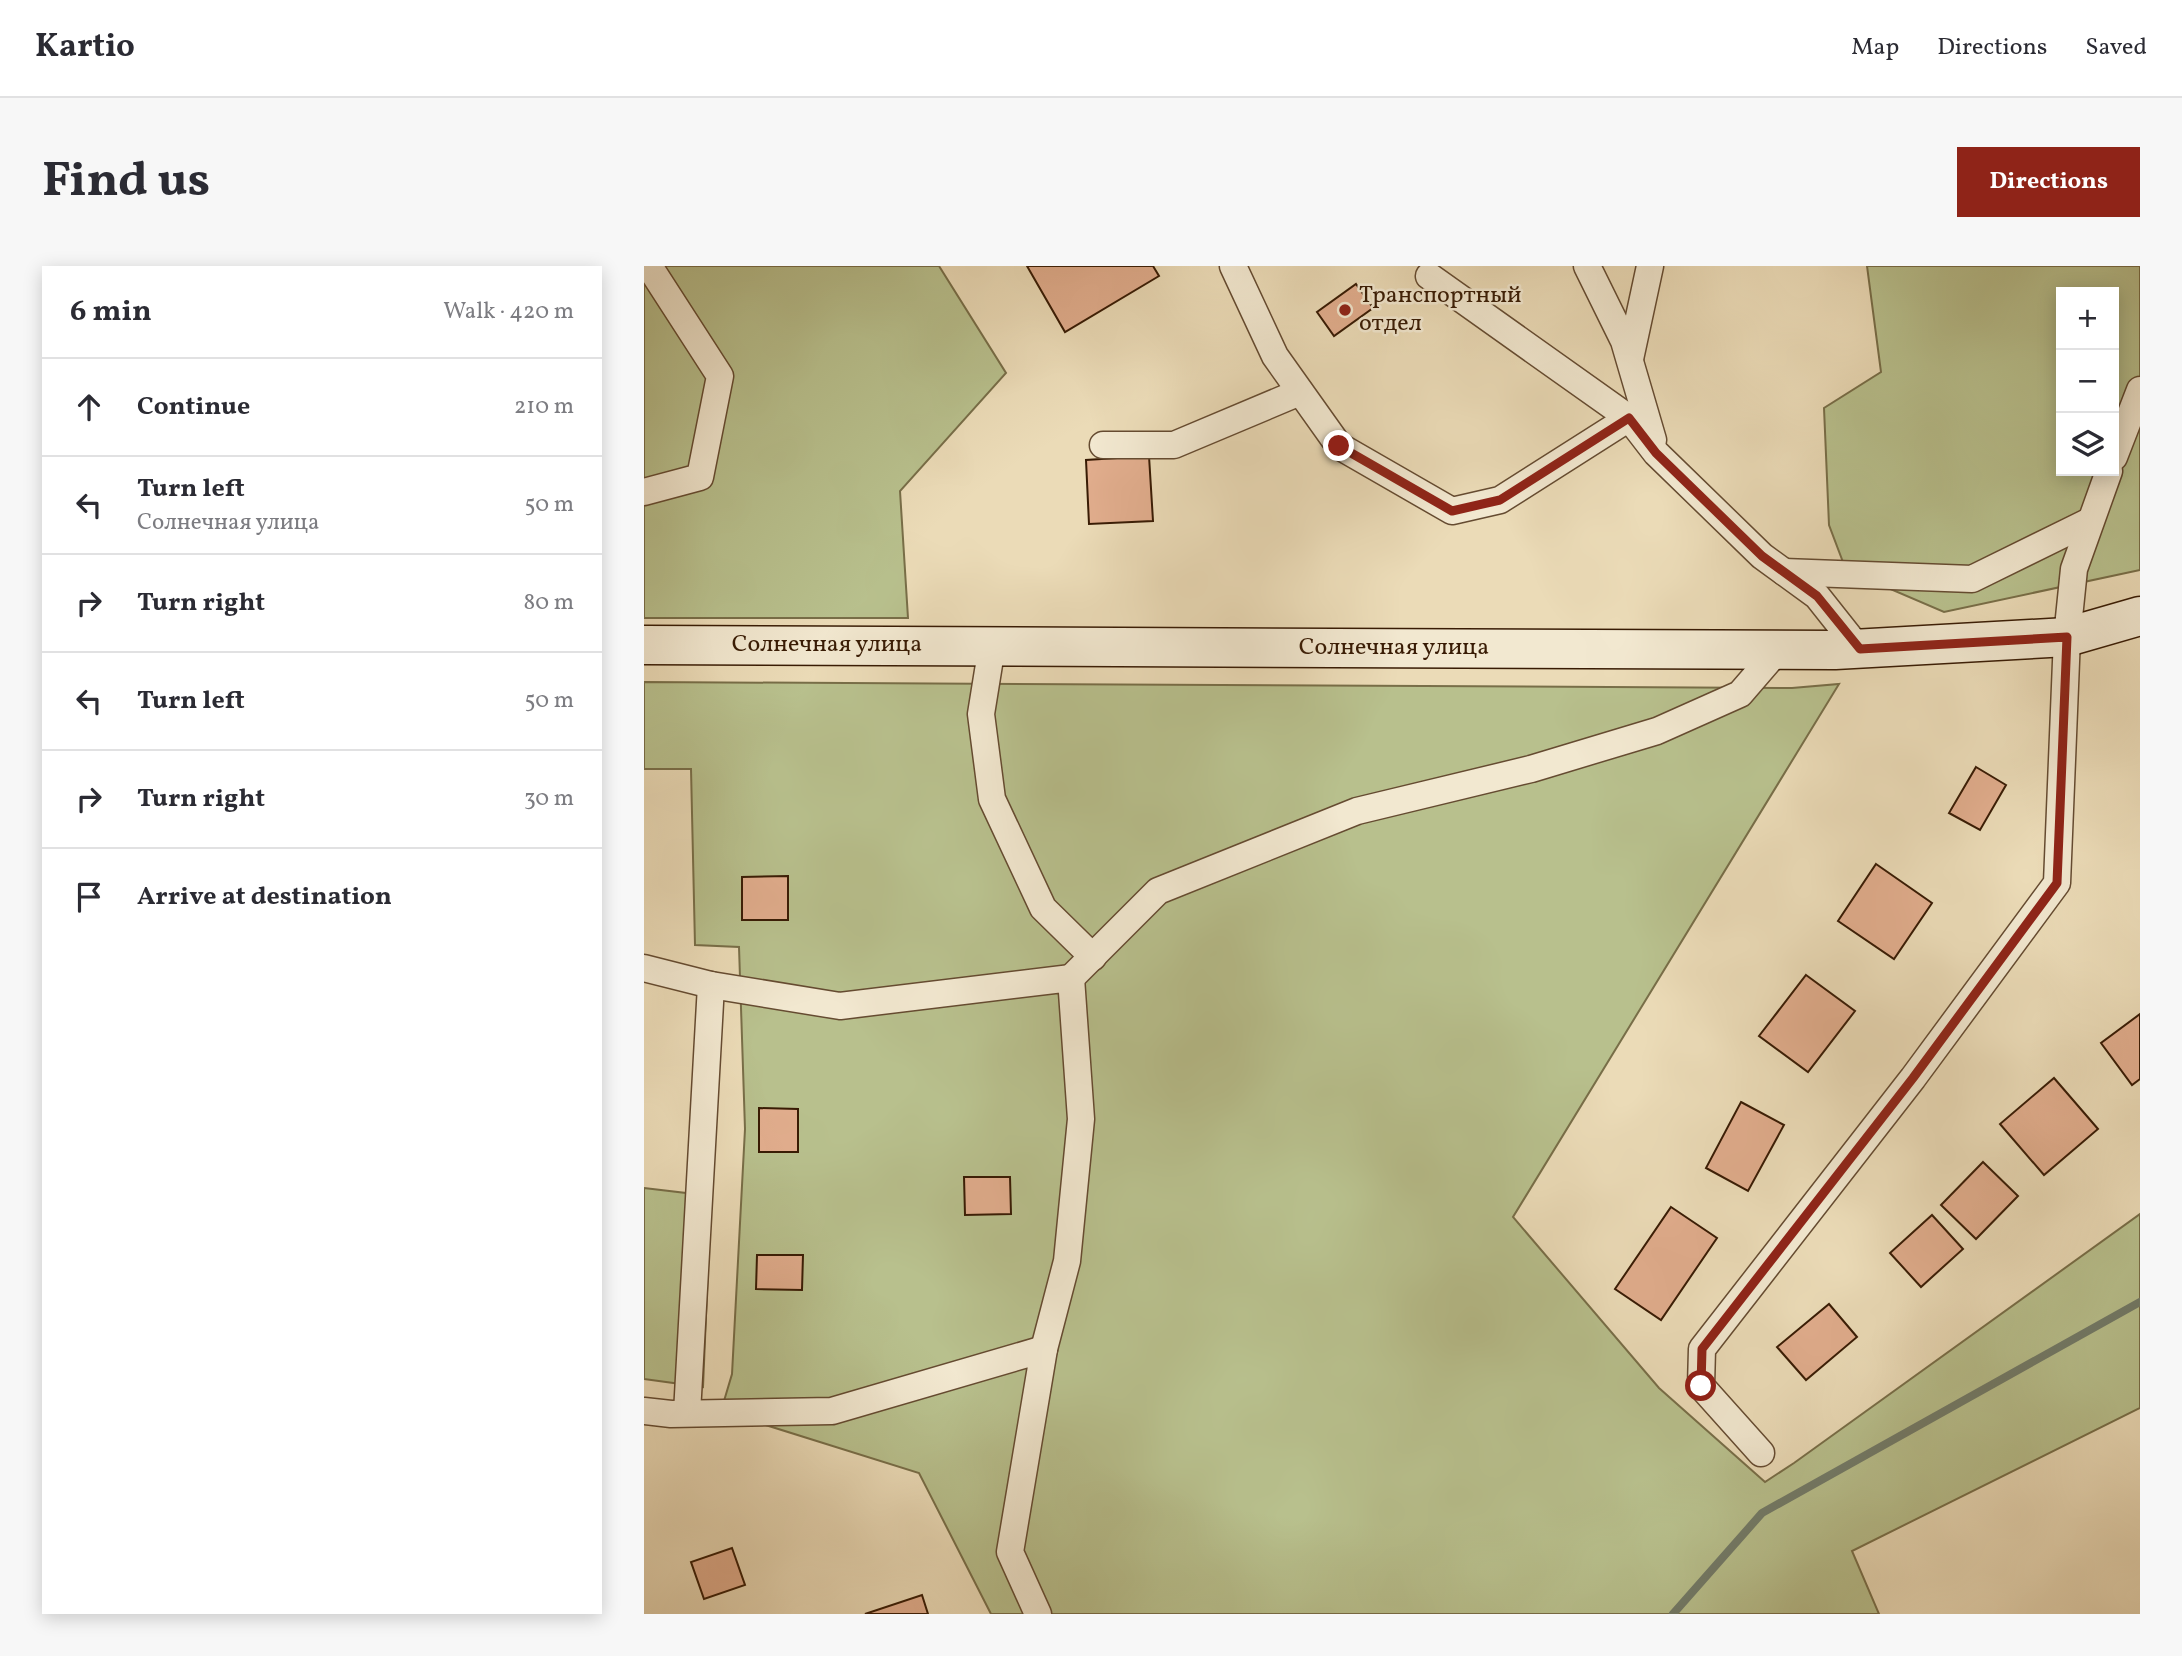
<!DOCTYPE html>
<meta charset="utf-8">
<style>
body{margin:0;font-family:Vollkorn,serif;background:#f7f7f7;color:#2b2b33}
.controls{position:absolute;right:21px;top:21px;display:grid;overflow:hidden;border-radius:0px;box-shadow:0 4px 18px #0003}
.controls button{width:63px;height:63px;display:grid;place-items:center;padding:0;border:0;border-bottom:2px solid #e1e1e2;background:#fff;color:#2b2b33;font:35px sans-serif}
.stop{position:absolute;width:21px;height:21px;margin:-16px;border:5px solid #8f2418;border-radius:50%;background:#fff}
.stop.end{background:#8f2418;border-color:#fff;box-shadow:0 2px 7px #0008}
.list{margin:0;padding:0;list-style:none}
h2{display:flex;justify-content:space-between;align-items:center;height:91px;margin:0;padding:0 28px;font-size:30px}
h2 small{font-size:23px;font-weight:400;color:#7c7c81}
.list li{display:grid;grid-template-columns:46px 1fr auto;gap:21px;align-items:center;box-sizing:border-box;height:98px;padding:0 28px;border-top:2px solid #e1e1e2}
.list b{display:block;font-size:26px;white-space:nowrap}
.list p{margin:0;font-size:23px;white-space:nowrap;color:#7c7c81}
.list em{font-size:23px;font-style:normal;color:#7c7c81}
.icon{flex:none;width:38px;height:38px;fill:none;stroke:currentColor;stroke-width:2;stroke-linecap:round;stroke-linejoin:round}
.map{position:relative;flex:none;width:1496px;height:1348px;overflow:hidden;border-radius:0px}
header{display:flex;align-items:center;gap:42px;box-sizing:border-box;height:98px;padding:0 35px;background:#fff;border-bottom:2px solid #e1e1e2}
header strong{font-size:33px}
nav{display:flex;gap:38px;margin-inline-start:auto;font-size:24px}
.intro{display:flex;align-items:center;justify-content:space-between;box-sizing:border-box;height:168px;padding:0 42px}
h1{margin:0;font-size:49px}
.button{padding:18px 32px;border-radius:0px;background:#8f2418;color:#fff;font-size:24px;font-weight:700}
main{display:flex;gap:42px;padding:0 42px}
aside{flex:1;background:#fff;border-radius:0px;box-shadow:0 4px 18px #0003}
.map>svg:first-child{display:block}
.green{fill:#b8c08d;stroke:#786e48;stroke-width:2;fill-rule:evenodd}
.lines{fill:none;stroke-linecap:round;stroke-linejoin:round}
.stream{stroke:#727b69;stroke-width:8}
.building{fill:#e1ad8d;stroke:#381b04;stroke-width:2}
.street-casing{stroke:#654b31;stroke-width:29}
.secondary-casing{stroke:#381b04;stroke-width:41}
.street{stroke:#f2e8d0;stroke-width:26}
.secondary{stroke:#f2e8d0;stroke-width:38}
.route{stroke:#8f2418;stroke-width:9}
.poi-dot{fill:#8f2418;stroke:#f2e8d0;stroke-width:2.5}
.labels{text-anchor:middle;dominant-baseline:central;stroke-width:5;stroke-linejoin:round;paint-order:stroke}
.poi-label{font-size:24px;fill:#381b04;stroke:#f2e8d0;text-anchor:start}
.street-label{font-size:24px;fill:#381b04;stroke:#f2e8d0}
</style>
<header>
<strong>Kartio</strong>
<nav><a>Map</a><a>Directions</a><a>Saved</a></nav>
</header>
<div class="intro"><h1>Find us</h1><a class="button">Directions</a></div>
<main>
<aside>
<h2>6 min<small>Walk · 420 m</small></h2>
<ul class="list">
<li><svg class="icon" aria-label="ahead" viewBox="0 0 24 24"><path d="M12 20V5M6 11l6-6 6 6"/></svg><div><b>Continue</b></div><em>210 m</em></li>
<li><svg class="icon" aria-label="left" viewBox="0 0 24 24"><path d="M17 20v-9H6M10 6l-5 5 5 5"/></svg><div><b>Turn left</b><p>Солнечная улица</p></div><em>50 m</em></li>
<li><svg class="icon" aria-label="right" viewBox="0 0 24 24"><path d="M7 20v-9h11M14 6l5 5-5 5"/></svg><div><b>Turn right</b></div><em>80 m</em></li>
<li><svg class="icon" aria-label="left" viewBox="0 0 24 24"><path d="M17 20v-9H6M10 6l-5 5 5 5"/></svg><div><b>Turn left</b></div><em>50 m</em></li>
<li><svg class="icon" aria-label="right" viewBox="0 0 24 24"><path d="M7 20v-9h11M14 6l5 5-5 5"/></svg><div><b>Turn right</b></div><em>30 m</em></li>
<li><svg class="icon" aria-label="arrive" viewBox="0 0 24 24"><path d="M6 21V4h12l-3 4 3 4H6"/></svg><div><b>Arrive at destination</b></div></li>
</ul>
</aside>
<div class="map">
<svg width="1496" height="1348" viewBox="0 0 1496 1348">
<rect width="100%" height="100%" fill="#ebdbb7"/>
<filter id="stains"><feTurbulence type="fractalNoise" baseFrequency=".00286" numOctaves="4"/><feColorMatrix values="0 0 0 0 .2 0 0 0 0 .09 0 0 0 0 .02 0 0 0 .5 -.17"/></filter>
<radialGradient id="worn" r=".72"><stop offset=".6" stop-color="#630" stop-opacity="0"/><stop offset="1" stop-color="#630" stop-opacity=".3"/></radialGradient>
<!-- green -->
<g class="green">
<polygon points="0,0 295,0 362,107 256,225 264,352 0,352"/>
<path d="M1223 0H1496V304L1300 346 1202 304 1185 259 1180 142 1237 106ZM1417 26H1470V205H1417Z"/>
<polygon points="0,416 1148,422 1195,418 869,951 1015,1122 1121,1216 1150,1197 1496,948 1496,1142 1208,1285 1235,1348 347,1348 275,1207 77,1145 88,1108 101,863 95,681 51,679 47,503 0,503"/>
<polygon points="0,922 67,930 59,1121 0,1113"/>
</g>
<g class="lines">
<!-- stream -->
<polyline class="stream" points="1029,1348 1118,1247 1496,1036"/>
</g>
<!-- building -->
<g class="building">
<polygon points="383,0 509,0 515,10 421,66"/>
<polygon points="712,18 729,42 690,70 673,46"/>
<polygon points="505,190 509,255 445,258 442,194"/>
<polygon points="1332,501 1362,519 1336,564 1305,547"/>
<polygon points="1232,598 1288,637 1250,693 1194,655"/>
<polygon points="144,610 144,654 98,654 98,611"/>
<polygon points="1162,709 1211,745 1164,806 1115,770"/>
<polygon points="1496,748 1496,813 1488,819 1457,777"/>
<polygon points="1410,812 1454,863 1400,909 1356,858"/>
<polygon points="1097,836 1140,859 1104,925 1062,902"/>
<polygon points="115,842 154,843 154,886 115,886"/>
<polygon points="1339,896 1374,930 1332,973 1297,939"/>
<polygon points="320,911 366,911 367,948 321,949"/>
<polygon points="1027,941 1073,972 1017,1054 971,1023"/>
<polygon points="1288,949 1319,983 1277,1021 1246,987"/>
<polygon points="113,989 159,989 158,1024 112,1023"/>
<polygon points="1185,1038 1213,1071 1162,1114 1133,1081"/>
<polygon points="88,1282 101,1319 60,1333 47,1296"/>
<polygon points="278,1329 284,1348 221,1348"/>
</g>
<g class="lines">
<defs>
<g id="street">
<polyline points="589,0 631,90 695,180 808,245 856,234 985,152"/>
<polyline points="943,0 980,75 1009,174"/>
<polyline points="785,10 985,152 1012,187 1118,290 1173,330 1215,383"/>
<polyline points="986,93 1006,0"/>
<polyline points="459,179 530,179 656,126"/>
<polyline points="1470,191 1496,124"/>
<polyline points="0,226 56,211 76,110 5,0"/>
<polyline points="1140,306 1328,313 1446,255"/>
<polyline points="348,380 337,448 348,533 399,642 449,691"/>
<polyline points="0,702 67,719 43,1147"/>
<polyline points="427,712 514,625 713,545 887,503 1013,465 1096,428 1134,384"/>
<polyline points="67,719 196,740 427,712 437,853 423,995 400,1083"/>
<polyline points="0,1145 27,1148 188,1145 400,1083 366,1286 394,1348"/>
<polyline points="1117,1187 1057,1120 1058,1083 1269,812 1413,617 1423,371 1430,303 1465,205"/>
</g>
<polyline id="secondary" points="0,379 1191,384 1423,371 1496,350"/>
</defs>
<!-- street casing -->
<use href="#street" class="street-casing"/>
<!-- secondary casing -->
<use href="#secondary" class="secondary-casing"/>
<!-- street -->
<use href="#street" class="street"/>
<!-- secondary -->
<use href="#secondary" class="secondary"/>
</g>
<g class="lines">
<!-- route -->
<polyline class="route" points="695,180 808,245 856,234 985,152 1012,187 1118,290 1173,330 1216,383 1423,371 1413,617 1269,812 1058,1083 1057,1120"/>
</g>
<!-- markers -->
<circle class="poi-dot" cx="701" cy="44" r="7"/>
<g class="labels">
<!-- poi labels -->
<g class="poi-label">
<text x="715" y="30">Транспортный<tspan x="715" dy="28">отдел</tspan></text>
</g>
<!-- street labels -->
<g class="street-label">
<text x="183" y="379">Солнечная улица</text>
<text x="750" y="382">Солнечная улица</text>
</g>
</g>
<rect width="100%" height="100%" filter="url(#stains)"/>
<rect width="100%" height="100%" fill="url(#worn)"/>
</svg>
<div class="controls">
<button>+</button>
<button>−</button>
<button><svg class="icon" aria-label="layers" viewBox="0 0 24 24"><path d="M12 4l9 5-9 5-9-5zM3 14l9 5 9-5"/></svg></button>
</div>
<div class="stop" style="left:1057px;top:1120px"></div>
<div class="stop end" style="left:695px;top:180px"></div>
</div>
</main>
